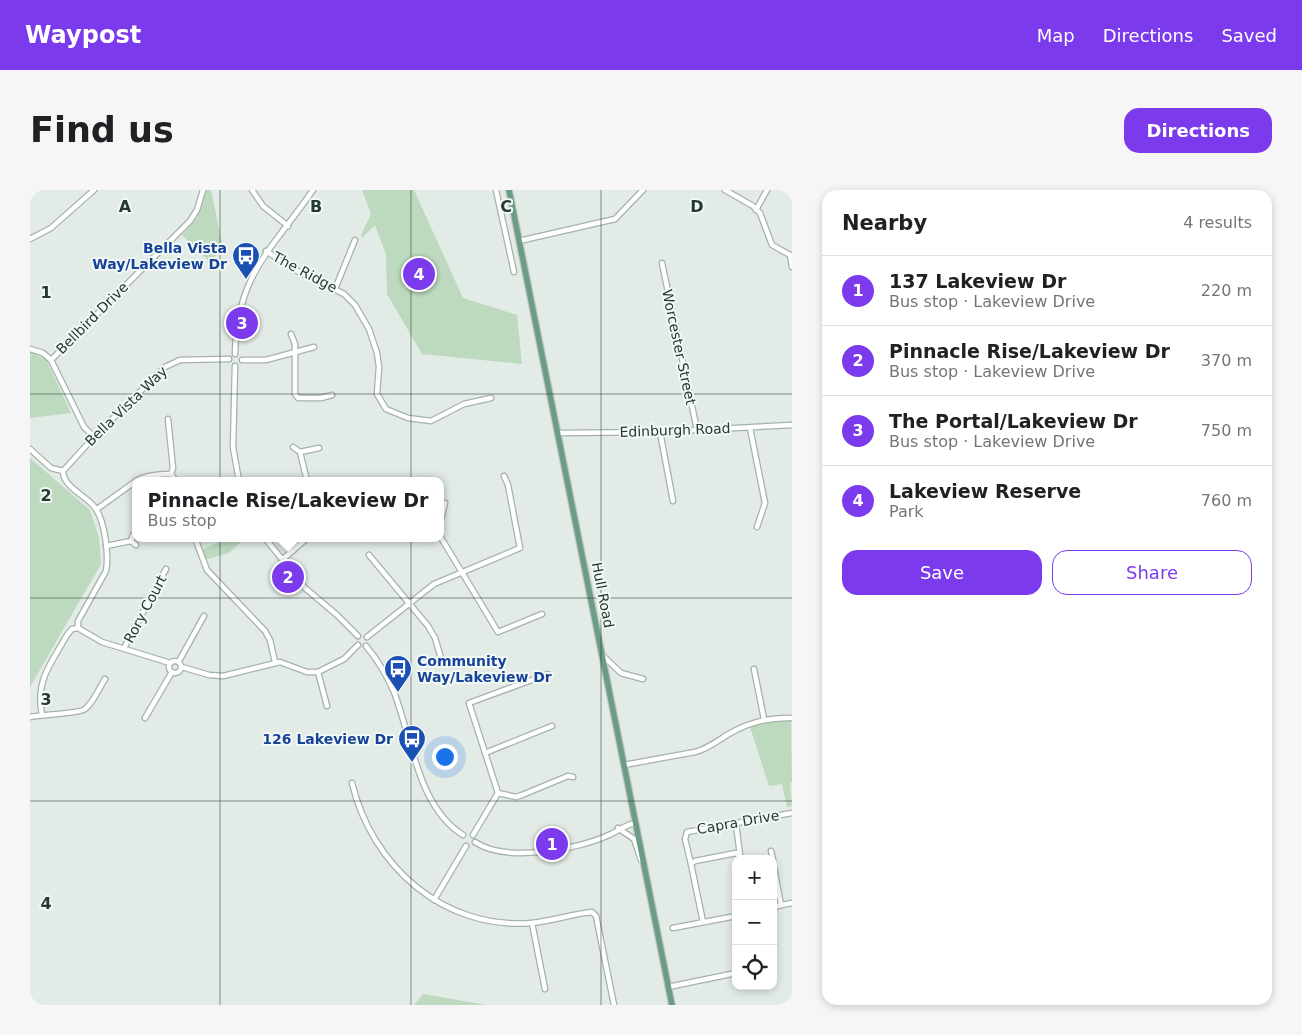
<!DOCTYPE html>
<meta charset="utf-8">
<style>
body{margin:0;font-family:"DejaVu Sans",sans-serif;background:#f6f6f6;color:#202124}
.controls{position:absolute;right:15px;bottom:15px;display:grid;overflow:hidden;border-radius:10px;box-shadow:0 2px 8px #0003}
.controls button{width:45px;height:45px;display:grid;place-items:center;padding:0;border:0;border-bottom:1px solid #e0e0e0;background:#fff;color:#202124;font:25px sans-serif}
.you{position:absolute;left:414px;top:566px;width:18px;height:18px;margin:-12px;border:4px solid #fff;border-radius:50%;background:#1a73e8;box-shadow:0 0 0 8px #1a73e833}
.badge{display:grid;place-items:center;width:32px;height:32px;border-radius:50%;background:#7c3aed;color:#fff;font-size:16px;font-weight:700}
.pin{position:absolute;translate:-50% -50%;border:2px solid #fff;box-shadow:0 1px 5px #0006}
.popup{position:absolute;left:102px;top:287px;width:312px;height:65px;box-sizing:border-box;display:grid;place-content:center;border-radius:10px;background:#fff;filter:drop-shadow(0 1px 4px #0005);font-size:16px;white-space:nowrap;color:#757577}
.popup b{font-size:19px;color:#202124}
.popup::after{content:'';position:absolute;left:50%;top:100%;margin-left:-10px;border:10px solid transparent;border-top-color:#fff}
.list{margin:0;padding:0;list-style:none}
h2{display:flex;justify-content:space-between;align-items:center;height:65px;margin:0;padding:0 20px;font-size:21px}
h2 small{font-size:16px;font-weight:400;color:#757577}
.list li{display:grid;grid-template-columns:32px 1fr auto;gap:15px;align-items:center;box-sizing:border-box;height:70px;padding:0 20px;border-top:1px solid #e0e0e0}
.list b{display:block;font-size:19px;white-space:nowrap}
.list p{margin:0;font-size:16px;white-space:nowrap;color:#757577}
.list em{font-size:16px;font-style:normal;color:#757577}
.actions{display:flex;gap:10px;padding:15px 20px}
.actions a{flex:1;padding:11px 0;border:1px solid #7c3aed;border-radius:15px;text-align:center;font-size:18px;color:#7c3aed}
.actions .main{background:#7c3aed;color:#fff}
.icon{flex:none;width:28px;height:28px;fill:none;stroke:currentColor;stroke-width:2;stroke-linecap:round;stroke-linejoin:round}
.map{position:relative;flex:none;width:762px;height:815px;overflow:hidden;border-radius:15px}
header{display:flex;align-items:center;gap:30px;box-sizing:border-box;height:70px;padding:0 25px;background:#7c3aed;color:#fff}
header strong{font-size:24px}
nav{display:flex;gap:28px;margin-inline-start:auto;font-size:18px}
.intro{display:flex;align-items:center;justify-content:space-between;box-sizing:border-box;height:120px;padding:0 30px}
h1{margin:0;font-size:35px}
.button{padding:12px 22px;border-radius:15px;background:#7c3aed;color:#fff;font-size:18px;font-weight:700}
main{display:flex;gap:30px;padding:0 30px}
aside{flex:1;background:#fff;border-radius:15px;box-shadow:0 2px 8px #0003}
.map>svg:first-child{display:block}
.green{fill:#bddabf}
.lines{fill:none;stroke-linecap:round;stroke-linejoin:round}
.minor-casing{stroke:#a5b2ab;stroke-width:7}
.major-casing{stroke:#c2c8c5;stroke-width:8}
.minor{stroke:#fff;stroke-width:4.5}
.major{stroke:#6b9c85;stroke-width:5.5}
.grid{fill:none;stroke:#243a30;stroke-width:1;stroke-opacity:0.55}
.labels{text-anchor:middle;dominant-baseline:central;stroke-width:4;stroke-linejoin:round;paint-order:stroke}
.transit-label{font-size:14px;font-weight:bold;fill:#164399;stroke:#f2f8f4;text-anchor:end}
.street-label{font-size:14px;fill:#243a30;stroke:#f2f8f4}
.grid-label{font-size:16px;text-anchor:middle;font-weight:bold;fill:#243a30;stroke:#f2f8f4;stroke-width:4;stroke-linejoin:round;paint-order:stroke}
</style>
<header>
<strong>Waypost</strong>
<nav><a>Map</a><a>Directions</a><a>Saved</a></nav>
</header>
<div class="intro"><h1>Find us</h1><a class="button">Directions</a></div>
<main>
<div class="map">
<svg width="762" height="815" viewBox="0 0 762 815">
<rect width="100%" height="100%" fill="#e2ebe5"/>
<!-- green -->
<g class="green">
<polygon points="176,0 181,0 193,58 180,72 152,45 167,28"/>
<polygon points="332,0 384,0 433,108 487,125 492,174 392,164 357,104 356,64 345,35 332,48 331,45 341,24"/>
<polygon points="0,162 16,169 41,223 0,228"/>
<polygon points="0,268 60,320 69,348 71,374 0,497"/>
<polygon points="199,348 215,348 199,363 174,370 169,361"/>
<polygon points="761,530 762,592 760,592 762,616 757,617 752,594 739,596 720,537 738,531"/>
<polygon points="393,804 457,815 384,815"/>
</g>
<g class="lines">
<defs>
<g id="minor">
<polyline points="222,0 233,16 258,36"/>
<polyline points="466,0 484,82"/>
<polyline points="695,0 723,16 730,23 742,55 762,66"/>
<polyline points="726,20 737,0"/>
<polyline points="0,49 21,38 64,0"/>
<polyline points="489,51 585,29 613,0"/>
<polyline points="236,61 269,82 314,104 325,115 339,139 347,163 349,177 347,204 356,219 378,228 401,231 434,214 461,208"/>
<polyline points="760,65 762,77"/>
<polyline points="632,73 667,240"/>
<polyline points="305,99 325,50"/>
<polyline points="261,144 265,154 265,204 268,208 291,208 302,205"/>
<polyline points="0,159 13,163 21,170 54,237 64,247"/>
<path d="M205 164C207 84 241 61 283 0"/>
<polyline points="21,170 160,31 167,20 173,0"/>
<polyline points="212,170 236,170 284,157"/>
<polyline points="205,176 203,257 209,291"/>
<polyline points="138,229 143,278 141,284"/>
<polyline points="720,238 735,313 727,337"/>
<polyline points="630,242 643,311"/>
<polyline points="528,243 630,242 762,235"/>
<polyline points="263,257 270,262"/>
<path d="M0 259 21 278 33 281C33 298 58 306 66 319 75 333 79 365 76 381L48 431V438"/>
<polyline points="270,262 277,291"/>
<polyline points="270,262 289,258"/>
<polyline points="33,281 64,247 135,177 150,170 199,169"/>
<path d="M106 291C116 285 129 284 141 284L146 291"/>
<polyline points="67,319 106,291"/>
<polyline points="410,333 415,313"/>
<polyline points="103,345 101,351 106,355"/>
<polyline points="410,346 468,442 512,424"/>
<polyline points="165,348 177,380 235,441 240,450 245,472"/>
<polyline points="235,348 275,398 307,425 328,446"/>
<polyline points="76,356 101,351"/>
<polyline points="339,365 398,436 405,448 411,468"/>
<polyline points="252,370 277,348"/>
<polyline points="48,438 72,452 140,473"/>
<polyline points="337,447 404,394 490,358 478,295 474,286"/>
<path d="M336 456C348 470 357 486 364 502 382 549 388 617 433 645"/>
<polyline points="94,458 136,379"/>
<polyline points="573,466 591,483 613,489"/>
<circle cx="145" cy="477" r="6"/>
<polyline points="149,471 174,426"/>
<polyline points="152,477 179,485 193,486 250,472 277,482 288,482 314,469 328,455"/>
<polyline points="724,479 734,529"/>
<polyline points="288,482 297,516"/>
<path d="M12 525C5 490 21 474 37 445L42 439 48 438"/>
<path d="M0 527C10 525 52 523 55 519 64 512 69 498 75 489"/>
<polyline points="115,528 142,482"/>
<polyline points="455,563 522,536"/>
<path d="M594 575 665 562C677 559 686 552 697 545 717 533 738 527 762 528"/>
<path d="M322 593C342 676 413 740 502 733 522 731 542 724 562 722L566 726 584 815"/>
<polyline points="468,603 486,607 492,605 538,586 543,587"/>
<polyline points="706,634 710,665"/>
<polyline points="588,638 604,649 611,670"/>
<polyline points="443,645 468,603 439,513 518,484"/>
<path d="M445 652C476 673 548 660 581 644 590 640 595 635 605 633"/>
<polyline points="741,661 743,669"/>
<polyline points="743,673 751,715"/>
<polyline points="661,674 655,649 657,642 762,623"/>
<polyline points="404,710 436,656"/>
<polyline points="743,717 762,713"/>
<polyline points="673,732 661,674 665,671 706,663 712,669"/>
<polyline points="502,733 515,799"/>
<polyline points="643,738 706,726"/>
<polyline points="638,797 706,783"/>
</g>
<polyline id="major" points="479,0 642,815"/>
</defs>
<!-- minor casing -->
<use href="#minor" class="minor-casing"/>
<!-- major casing -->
<use href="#major" class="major-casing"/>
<!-- minor -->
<use href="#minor" class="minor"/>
<!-- major -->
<use href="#major" class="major"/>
</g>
<!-- grid -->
<path class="grid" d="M190 0V815M381 0V815M571 0V815M0 204H762M0 408H762M0 611H762"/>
<!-- icons -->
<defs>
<symbol id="bus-pin" viewBox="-11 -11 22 30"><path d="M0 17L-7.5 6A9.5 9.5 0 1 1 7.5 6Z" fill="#1a4fb4" stroke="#f2f8f4"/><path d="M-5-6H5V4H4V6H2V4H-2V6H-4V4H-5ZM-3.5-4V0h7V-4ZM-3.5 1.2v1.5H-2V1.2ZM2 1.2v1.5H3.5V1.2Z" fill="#fff"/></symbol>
</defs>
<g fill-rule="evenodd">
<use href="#bus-pin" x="200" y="50" width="32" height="43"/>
<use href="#bus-pin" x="352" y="463" width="32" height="43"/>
<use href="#bus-pin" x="366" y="533" width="32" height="43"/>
</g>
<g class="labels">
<!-- transit labels -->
<g class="transit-label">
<text x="197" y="58">Bella Vista<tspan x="197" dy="16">Way/Lakeview Dr</tspan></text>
<text x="387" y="471" text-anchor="start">Community<tspan x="387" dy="16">Way/Lakeview Dr</tspan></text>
<text x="363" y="549">126 Lakeview Dr</text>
</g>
<!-- street labels -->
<g class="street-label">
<text transform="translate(275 82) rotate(28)">The Ridge</text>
<text transform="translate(62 128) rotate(-45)">Bellbird Drive</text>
<text transform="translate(649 157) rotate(78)">Worcester Street</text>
<text transform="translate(96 216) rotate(-44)">Bella Vista Way</text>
<text transform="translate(645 240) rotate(-2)">Edinburgh Road</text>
<text transform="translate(573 405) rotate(79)">Hull Road</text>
<text transform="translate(115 419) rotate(-62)">Rory Court</text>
<text transform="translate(708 632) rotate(-10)">Capra Drive</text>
</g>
</g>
<g class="grid-label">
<text x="95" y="22">A</text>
<text x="286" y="22">B</text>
<text x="476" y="22">C</text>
<text x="667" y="22">D</text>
<text x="16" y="108">1</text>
<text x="16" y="311">2</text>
<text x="16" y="515">3</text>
<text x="16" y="719">4</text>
</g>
</svg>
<div class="controls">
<button>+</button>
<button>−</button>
<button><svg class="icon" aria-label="locate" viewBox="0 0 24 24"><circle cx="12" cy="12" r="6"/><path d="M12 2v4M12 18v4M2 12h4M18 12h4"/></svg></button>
</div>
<div class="you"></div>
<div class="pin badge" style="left:522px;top:654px">1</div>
<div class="pin badge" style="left:258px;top:387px">2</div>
<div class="popup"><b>Pinnacle Rise/Lakeview Dr</b>Bus stop</div>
<div class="pin badge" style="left:212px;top:133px">3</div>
<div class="pin badge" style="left:389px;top:84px">4</div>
</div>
<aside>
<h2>Nearby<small>4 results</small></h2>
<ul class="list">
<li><span class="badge">1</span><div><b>137 Lakeview Dr</b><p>Bus stop · Lakeview Drive</p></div><em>220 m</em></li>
<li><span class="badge">2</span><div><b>Pinnacle Rise/Lakeview Dr</b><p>Bus stop · Lakeview Drive</p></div><em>370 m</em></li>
<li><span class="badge">3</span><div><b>The Portal/Lakeview Dr</b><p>Bus stop · Lakeview Drive</p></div><em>750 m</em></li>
<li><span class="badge">4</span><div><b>Lakeview Reserve</b><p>Park</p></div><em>760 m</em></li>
</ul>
<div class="actions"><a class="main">Save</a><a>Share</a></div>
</aside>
</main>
